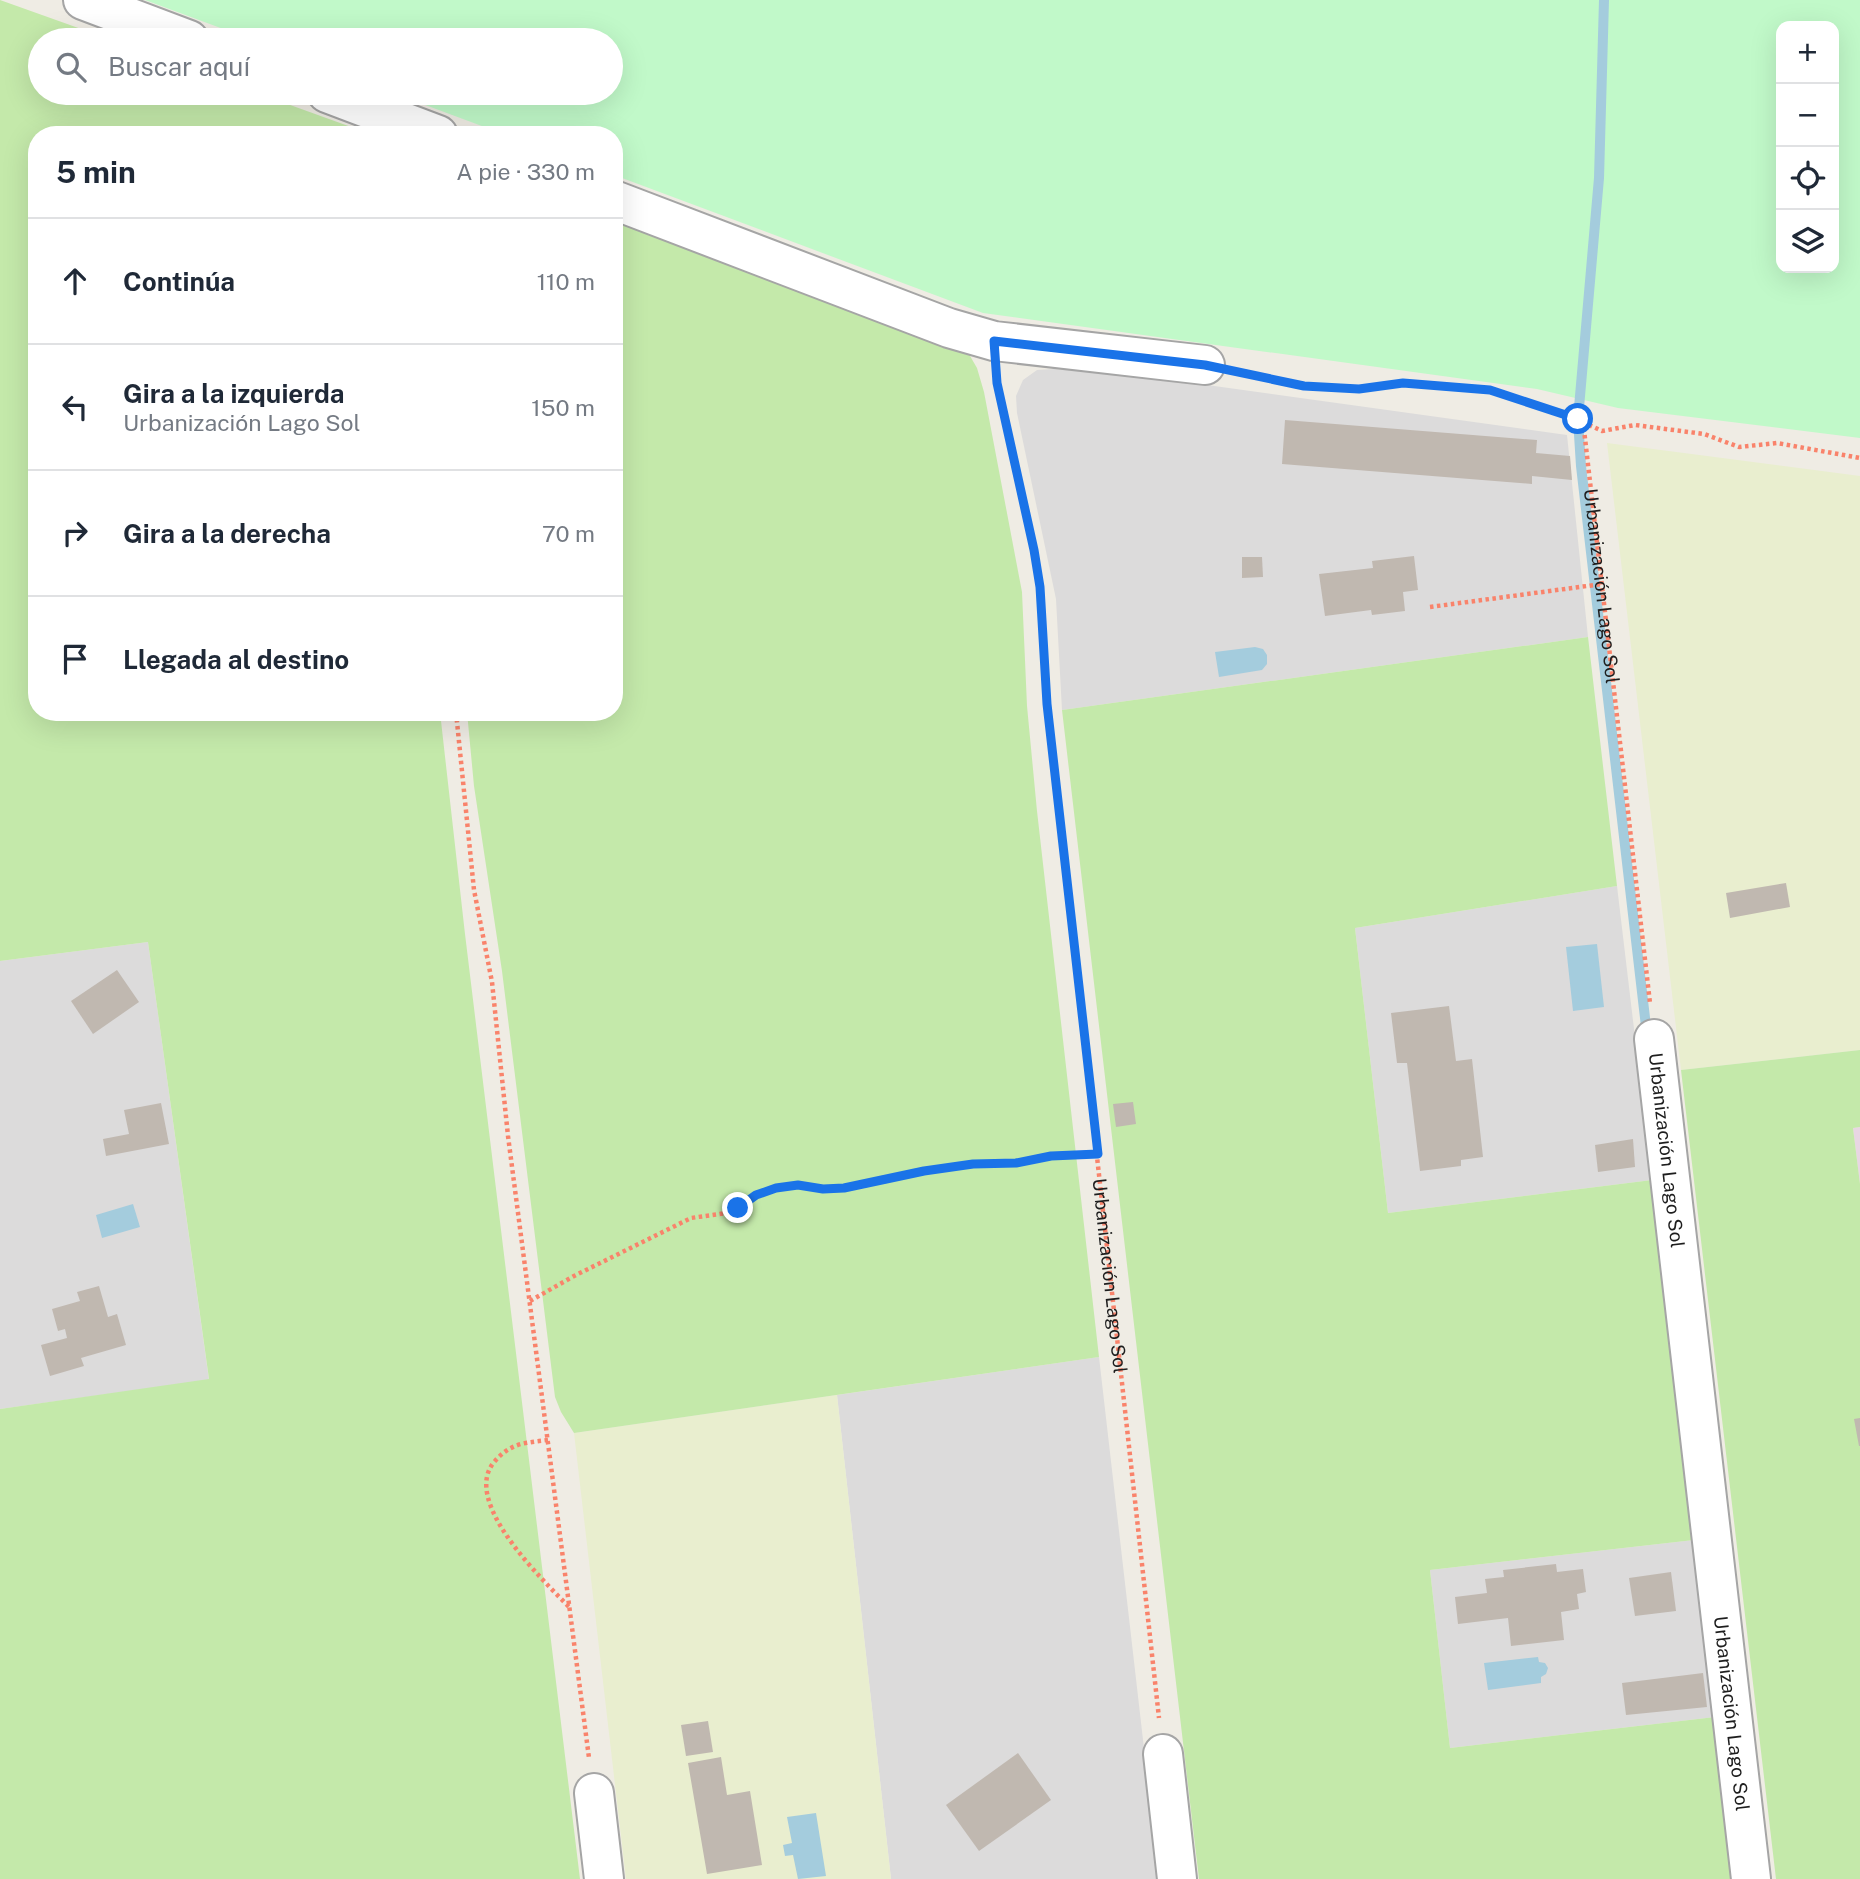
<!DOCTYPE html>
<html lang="es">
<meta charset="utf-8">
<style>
body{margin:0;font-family:"Public Sans",sans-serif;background:#f6f6f7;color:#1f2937}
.controls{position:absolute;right:21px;top:21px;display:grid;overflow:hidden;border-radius:14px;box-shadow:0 7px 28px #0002}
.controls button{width:63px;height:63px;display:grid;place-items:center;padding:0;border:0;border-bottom:2px solid #e0e1e3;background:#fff;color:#1f2937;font:35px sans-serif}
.stop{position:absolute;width:21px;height:21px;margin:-16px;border:5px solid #1a73e8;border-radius:50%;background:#fff}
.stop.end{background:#1a73e8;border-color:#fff;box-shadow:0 2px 7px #0008}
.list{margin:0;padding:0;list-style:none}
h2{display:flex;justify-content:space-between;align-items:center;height:91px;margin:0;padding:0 28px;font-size:30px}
h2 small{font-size:23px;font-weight:400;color:#747a83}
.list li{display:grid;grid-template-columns:46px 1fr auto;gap:21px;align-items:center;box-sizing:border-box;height:126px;padding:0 28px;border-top:2px solid #e0e1e3}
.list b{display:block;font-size:26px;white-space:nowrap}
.list p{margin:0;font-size:23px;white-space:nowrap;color:#747a83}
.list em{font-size:23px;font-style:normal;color:#747a83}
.icon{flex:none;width:38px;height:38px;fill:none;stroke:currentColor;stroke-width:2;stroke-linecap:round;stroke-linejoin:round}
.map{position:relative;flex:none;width:1860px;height:1879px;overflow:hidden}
.search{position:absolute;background:#fff;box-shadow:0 7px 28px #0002;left:28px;top:28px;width:595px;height:77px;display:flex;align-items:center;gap:18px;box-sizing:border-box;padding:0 24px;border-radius:38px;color:#747a83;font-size:26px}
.panel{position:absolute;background:#fff;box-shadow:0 7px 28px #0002;left:28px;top:126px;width:595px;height:595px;border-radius:28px}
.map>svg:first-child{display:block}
.residential{fill:#dcdbdb}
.industrial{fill:#e8d6e3}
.farmland{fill:#e9eecf}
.grass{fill:#c4e9aa}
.park{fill:#c1f9c9;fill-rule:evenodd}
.water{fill:#a4ccdd}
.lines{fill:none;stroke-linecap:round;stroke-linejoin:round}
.stream{stroke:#a4ccdd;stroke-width:10}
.building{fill:#c0b8b0}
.minor-casing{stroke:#a5a5a5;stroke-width:42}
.path{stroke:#f9836b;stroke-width:4.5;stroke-dasharray:3.5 3.5;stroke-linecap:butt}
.minor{stroke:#fff;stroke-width:38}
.route{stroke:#1a73e8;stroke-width:9}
.labels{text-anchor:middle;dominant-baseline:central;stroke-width:5;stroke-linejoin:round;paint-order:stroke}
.street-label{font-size:19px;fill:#1e1e1e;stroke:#fff}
</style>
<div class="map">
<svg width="1860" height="1879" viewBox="0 0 1860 1879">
<rect width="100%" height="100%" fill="#efece4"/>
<!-- residential -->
<g class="residential">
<polygon points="1054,369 1135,375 1567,435 1588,637 1062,710 1056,599 1017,413 1016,396 1023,380 1037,370"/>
<polygon points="1617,886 1652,1180 1388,1213 1355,928"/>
<polygon points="148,942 209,1380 0,1409 0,961"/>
<polygon points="1099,1357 1159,1879 891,1879 837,1395"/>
<polygon points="1694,1540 1715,1717 1450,1748 1430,1570"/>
</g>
<!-- industrial -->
<polygon class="industrial" points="1860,1127 1860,1184 1853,1128"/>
<!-- farmland -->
<g class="farmland">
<polygon points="1607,443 1860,476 1860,1050 1681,1070"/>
<polygon points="837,1395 891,1879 626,1879 574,1433"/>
</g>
<!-- grass -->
<g class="grass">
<polygon points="0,0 112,40 40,40 40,93 257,93 365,132 366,135 37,135 37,712 440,712 465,934 580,1879 0,1879 0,1409 209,1379 148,942 0,961"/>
<polygon points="614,219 966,349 977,368 984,392 1022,592 1027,706 1037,811 1099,1357 574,1433 561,1412 555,1397 502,971 474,786 467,712 614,712"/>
<polygon points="1588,637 1617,886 1355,928 1388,1213 1652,1180 1694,1540 1430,1570 1450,1748 1715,1717 1733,1879 1199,1879 1062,710"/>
<polygon points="1860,1050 1860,1127 1853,1128 1860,1184 1860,1879 1776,1879 1681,1070"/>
</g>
<!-- park -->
<path class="park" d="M145 0H1860V438L1618 408 1537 389 983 313 614 175V135H506L393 93H611V40H253ZM1781 26H1834V268H1781Z"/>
<!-- water -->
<g class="water">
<polygon points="1255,647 1263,649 1267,655 1267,664 1262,670 1219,677 1215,652"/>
<polygon points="1597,944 1604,1007 1573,1011 1566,947"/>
<polygon points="133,1204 140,1227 102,1238 96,1215"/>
<polygon points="1538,1657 1539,1662 1545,1663 1548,1668 1546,1674 1541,1677 1541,1683 1488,1690 1484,1663"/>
<polygon points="816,1813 826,1876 798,1879 793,1855 785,1856 783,1845 792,1843 787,1817"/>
</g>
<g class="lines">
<!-- stream -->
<polyline class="stream" points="1604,0 1599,178 1578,419 1581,466 1647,1035"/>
</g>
<!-- building -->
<g class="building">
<polygon points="1285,420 1537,440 1536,453 1570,456 1572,480 1532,476 1532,484 1282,464"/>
<polygon points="1414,556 1418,590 1403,592 1405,611 1372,615 1371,610 1325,616 1319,574 1373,568 1372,561"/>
<polygon points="1242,557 1262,557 1263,577 1242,578"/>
<polygon points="1786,883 1790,907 1730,918 1726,893"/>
<polygon points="117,970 139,1002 93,1034 71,1001"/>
<polygon points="1449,1006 1456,1061 1472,1059 1483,1157 1461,1160 1461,1166 1420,1171 1407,1063 1397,1063 1391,1013"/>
<polygon points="1133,1102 1136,1124 1116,1127 1113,1104"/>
<polygon points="161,1103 169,1144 106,1156 103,1139 129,1134 124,1110"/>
<polygon points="1633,1139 1635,1167 1598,1172 1595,1145"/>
<polygon points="99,1286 108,1317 117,1314 126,1345 81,1358 84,1366 50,1376 41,1345 67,1338 65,1329 58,1331 52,1309 80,1301 77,1292"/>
<polygon points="1860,1418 1860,1446 1859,1446 1854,1419"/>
<polygon points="1556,1564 1557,1572 1583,1569 1586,1592 1577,1594 1579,1609 1561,1612 1564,1640 1511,1646 1508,1618 1458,1624 1455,1597 1487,1593 1485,1579 1504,1577 1503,1570"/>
<polygon points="1671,1572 1676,1611 1635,1616 1629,1578"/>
<polygon points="1703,1673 1707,1707 1626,1715 1622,1683"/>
<polygon points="708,1721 713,1752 686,1756 681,1725"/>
<polygon points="1018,1753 1051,1800 979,1851 946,1805"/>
<polygon points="721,1757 727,1795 750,1791 762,1865 707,1874 688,1763"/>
</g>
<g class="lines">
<defs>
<g id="minor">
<polyline points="83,0 189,40"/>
<polyline points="327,93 438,135"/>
<polyline points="614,200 949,328 994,341 1205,365"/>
<path id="s3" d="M1654 1039 1751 1879"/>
<polyline points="1163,1754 1177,1879"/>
<polyline points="594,1793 604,1879"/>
</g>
</defs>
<!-- minor casing -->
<use href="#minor" class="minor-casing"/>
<!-- path -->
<g class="path">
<polyline points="1240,373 1304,386 1359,389 1403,383 1490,390 1572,417 1602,431 1635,425 1704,434 1739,447 1777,443 1860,458"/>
<path id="s1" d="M996 376 1034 550 1040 588 1047 704 1159 1718"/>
<path id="s2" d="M1583 421 1650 1003"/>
<polyline points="1430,607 1602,584"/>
<polyline points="456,712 474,890 492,982 508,1136 589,1758"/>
<polyline points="530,1301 574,1276 691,1218 726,1213 738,1208 756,1195 776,1188 798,1185 823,1189 844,1188 924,1171 973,1164 1016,1163 1051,1156 1098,1154"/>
<path d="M548 1440C539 1441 530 1442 521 1444 510 1447 502 1453 495 1461 459 1501 544 1581 570 1608"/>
</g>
<!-- minor -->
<use href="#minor" class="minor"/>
</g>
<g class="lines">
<!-- route -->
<polyline class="route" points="738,1208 756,1195 776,1188 798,1185 823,1189 844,1188 924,1171 973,1164 1016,1163 1051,1156 1098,1154 1047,704 1040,587 1034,550 997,383 994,341 1205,365 1304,386 1359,389 1403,383 1490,390 1578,419"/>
</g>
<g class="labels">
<!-- street labels -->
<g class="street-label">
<text stroke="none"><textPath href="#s2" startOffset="166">Urbanización Lago Sol</textPath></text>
<text stroke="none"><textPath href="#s3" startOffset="112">Urbanización Lago Sol</textPath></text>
<text stroke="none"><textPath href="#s1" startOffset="908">Urbanización Lago Sol</textPath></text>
<text stroke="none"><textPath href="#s3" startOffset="679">Urbanización Lago Sol</textPath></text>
</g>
</g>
</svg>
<div class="controls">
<button>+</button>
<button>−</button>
<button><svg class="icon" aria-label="locate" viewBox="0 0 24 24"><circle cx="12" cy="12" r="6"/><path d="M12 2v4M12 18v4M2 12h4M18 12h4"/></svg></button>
<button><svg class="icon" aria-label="layers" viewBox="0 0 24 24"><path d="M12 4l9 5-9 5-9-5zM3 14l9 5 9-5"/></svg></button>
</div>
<div class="stop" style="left:1578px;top:419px"></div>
<div class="stop end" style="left:738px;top:1208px"></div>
<div class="search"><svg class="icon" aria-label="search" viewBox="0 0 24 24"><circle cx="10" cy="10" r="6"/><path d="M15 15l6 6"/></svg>Buscar aquí</div>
<section class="panel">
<h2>5 min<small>A pie · 330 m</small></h2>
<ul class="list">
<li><svg class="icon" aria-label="ahead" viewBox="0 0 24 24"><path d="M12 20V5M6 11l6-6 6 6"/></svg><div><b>Continúa</b></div><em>110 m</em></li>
<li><svg class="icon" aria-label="left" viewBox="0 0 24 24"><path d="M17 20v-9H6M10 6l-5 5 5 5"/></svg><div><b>Gira a la izquierda</b><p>Urbanización Lago Sol</p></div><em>150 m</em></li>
<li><svg class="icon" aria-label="right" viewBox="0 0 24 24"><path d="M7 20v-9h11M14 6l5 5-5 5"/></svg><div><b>Gira a la derecha</b></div><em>70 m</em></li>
<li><svg class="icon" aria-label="arrive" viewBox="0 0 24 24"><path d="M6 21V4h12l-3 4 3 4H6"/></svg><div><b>Llegada al destino</b></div></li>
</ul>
</section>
</div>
